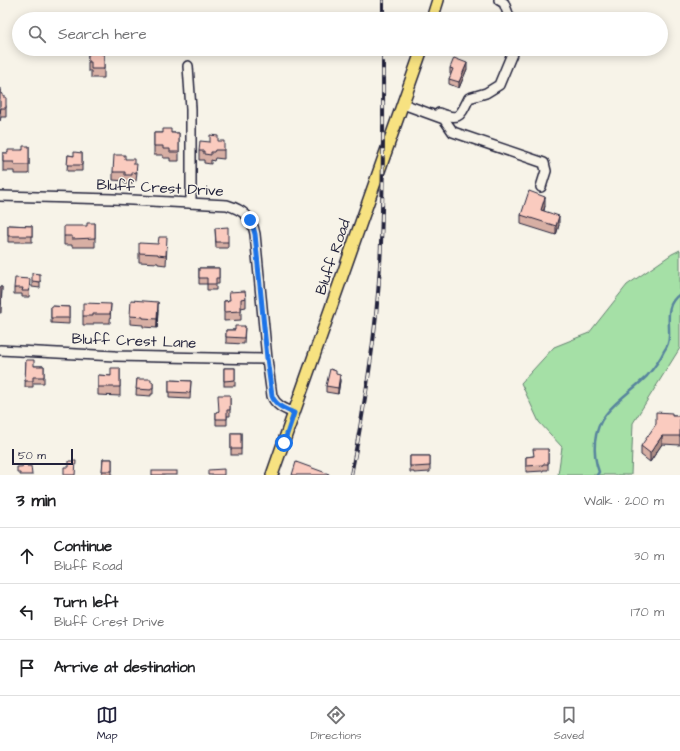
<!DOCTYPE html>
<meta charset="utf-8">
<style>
body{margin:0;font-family:"Architects Daughter",sans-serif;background:#f6f6f6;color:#202124}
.scale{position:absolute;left:12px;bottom:10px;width:61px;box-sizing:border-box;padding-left:4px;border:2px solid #22223b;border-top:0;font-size:11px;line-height:14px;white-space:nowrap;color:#22223b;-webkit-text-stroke:3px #f7f3e8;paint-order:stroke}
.stop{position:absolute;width:12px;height:12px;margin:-9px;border:3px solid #1a73e8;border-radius:50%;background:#fff}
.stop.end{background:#1a73e8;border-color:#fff;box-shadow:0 1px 4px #0008}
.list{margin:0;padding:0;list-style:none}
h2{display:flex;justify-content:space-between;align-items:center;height:52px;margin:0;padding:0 16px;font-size:17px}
h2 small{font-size:13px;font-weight:400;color:#757577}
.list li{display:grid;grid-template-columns:26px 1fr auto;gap:12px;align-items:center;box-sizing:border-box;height:56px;padding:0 16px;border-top:1px solid #e0e0e0}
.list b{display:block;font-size:15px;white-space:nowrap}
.list p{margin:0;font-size:13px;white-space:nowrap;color:#757577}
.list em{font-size:13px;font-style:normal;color:#757577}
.icon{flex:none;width:22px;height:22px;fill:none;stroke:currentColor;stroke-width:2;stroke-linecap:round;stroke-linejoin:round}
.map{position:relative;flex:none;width:680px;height:475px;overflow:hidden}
.search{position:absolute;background:#fff;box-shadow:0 2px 10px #0003;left:12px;right:12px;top:12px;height:44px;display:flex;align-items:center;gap:10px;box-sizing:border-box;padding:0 14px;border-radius:22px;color:#757577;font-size:15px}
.sheet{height:220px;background:#fff}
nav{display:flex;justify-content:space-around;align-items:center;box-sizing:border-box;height:56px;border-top:1px solid #e0e0e0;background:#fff;font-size:11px;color:#757577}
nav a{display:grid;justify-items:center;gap:2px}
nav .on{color:#22223b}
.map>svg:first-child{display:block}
.green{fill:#a5e0a6;stroke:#648170}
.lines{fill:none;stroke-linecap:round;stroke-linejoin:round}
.stream{stroke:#59859d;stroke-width:2.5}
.minor-casing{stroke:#22223b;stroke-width:12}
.major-casing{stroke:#22223b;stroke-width:14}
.minor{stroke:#f7f3e8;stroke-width:9}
.major{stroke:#f7e281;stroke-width:11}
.rail-casing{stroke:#22223b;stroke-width:4}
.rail{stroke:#f7f3e8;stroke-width:2.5;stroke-dasharray:8;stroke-linecap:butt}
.wall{fill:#d7afa4;stroke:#22223b}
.shaded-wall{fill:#af8e86;stroke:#22223b}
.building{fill:#facbbf;stroke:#22223b}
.route{stroke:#1a73e8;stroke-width:5}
.labels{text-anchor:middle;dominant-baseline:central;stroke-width:3;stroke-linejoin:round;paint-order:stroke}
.street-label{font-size:15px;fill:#22223b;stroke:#f7f3e8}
</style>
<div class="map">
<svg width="680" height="475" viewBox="0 0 680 475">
<rect width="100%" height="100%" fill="#f7f3e8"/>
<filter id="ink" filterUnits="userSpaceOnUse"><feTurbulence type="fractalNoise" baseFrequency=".025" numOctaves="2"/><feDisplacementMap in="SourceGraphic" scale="8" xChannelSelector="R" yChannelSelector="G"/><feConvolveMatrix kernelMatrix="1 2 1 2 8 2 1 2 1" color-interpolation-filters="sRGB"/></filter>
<g filter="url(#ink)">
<!-- green -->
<polygon class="green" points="680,250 680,348 633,423 631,475 558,475 562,447 539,422 521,383 554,347 589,333 627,285 672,254"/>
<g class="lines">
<!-- stream -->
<path class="stream" d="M597 475 599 472C592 453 593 430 606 414 618 399 634 389 647 376 653 369 660 360 664 351 667 347 669 341 669 336 670 321 664 305 680 294"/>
<defs>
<g id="minor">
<polyline points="499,0 504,3 510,19"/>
<polyline points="188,66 191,109 191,203"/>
<polyline points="403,104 444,119 453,132 544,163 546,171 541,187"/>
<path d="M439 113C460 121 460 116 469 98L486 93 499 85 514 49"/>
<path d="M0 196 113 199 227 205C243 210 252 217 255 234L267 359 272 396C276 406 285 409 294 413"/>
<polyline points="0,350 115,356 267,359"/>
</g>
<g id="major">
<polyline points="432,19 438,0"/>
<polyline points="272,475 422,49"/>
</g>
</defs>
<!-- minor casing -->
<use href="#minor" class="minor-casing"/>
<!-- major casing -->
<use href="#major" class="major-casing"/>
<!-- minor -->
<use href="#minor" class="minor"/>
<!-- major -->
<use href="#major" class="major"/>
<defs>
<g id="rail">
<polyline points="383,19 383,0"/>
<path d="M351 475C365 406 376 335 380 265 384 193 383 121 383 49"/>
</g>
</defs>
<!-- rail casing -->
<use href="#rail" class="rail-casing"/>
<!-- rail -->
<use href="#rail" class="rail"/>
</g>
<!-- wall -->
<g class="wall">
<polygon points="88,54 104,54 104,78 91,78 91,71 88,71"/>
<polygon points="450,68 467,69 459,88 449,84 449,79 451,75 450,74"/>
<polygon points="0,88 1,94 3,97 6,106 6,117 1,117 0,121"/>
<polygon points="154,133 179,133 179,161 170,161 170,158 163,158 163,155 154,155"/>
<polygon points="218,141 224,150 224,159 215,158 214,161 211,160 211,164 204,163 204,160 199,160 199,151 210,142"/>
<polygon points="29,146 29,174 14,174 14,171 3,171 3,153 8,153 23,150"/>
<polygon points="82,153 82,171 67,171 68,155 74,156"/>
<polygon points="125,159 134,164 137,172 136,181 132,181 132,184 125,184 125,181 113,180 113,172"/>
<polygon points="545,206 544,211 559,225 556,235 521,224 521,215"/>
<polygon points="95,223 95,247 72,247 72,245 64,245 64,236"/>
<polygon points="8,225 32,226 32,242 8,242"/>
<polygon points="215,228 228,242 228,248 216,248"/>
<polygon points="167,246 166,265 158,264 158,263 139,262 139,253"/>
<polygon points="199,268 219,268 219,284 216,284 216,290 207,290 207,284 199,284"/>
<polygon points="40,280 40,288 32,287 32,281"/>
<polygon points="30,285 29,297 22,297 22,294 14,294 14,288"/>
<polygon points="0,287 2,287 1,313 0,313"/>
<polygon points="246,298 246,307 241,308 241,320 224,321 224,301"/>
<polygon points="111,304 110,323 93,323 93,325 83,325 83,316"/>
<polygon points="51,306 69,307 69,324 51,323"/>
<polygon points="158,310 157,328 143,327 143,325 130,324 130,316"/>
<polygon points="245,326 244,344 226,343 226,330 235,330"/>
<polygon points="26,360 34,366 44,366 44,383 33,383 33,387 25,387"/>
<polygon points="120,368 120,396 98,395 98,375 111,376"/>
<rect x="224" y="368" width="11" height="18"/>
<polygon points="336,374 340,381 338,394 326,392 326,386"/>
<polygon points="137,379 153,382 153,394 151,394 151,396 136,395"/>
<polygon points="169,380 191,381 190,399 169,398"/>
<polygon points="230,395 230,416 227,416 227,425 216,425 216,412 218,412"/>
<polygon points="672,416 680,416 680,445 662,444 650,462 641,455 641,446"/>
<rect x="231" y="433" width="10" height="22"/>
<polygon points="548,449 548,470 543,470 543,471 526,472 526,457 534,456"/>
<polygon points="410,456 430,456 430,472 414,473 414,472 410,472"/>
<polygon points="103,459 112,459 112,475 102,475"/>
</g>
<!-- shaded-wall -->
<g class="shaded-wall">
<polygon points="467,63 467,69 459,88 459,82"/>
<polygon points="545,197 545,206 541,219 541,210"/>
<polygon points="559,216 559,225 556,235 556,226"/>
<polygon points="158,302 158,310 157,328 157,319"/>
<polygon points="340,375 340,381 338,394 338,388"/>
<polygon points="662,436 662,444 650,462 650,453"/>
</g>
<!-- building -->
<g class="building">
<polygon points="485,15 490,17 491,15 497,17 497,16 506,19 484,19"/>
<polygon points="90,49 101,49 101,54 104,54 104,69 91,69 91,62 88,62 88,54 90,54"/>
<polygon points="454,58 467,63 459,82 449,79 453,69 450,68"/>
<polygon points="0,88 1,88 1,94 3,94 3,97 6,97 6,108 1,108 0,113"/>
<polygon points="163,129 171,129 171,133 179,133 179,152 170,152 170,149 163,149 163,146 154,146 154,133 163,133"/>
<polygon points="210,135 218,136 218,141 224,141 224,150 215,150 214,152 211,152 211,155 204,154 204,151 199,151 200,141 210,142"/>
<polygon points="23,146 29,146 29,165 14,165 14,162 3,162 3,153 8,153 8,150 23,150"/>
<polygon points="74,152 82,153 82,165 67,165 68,155 74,156"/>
<polygon points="114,155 125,155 125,159 134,159 134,164 137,164 136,173 132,172 132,175 125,175 125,172 113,172"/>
<polygon points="529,191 545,197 541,210 559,216 556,226 521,215"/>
<polygon points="87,223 95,223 95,238 72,239 72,236 64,236 64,226 87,226"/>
<polygon points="8,225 32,226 32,236 8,236"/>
<polygon points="228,227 228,242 216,242 215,228"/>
<polygon points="159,237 167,237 166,256 158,255 158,254 139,253 139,243 158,244"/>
<polygon points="199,268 219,268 219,278 216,278 216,284 207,284 207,278 199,278"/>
<polygon points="32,273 40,274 40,282 32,281"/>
<polygon points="15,278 30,279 29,291 22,291 23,288 14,288"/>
<polygon points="0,287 2,287 1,304 0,304"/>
<polygon points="245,291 246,298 241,299 241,311 224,312 224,301 228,301 228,300 230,300 229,292"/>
<polygon points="131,300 158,302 157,319 143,318 143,317 130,316"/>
<polygon points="83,303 111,304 110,314 93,314 93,316 83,316"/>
<polygon points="51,306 69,307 69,318 51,318"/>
<polygon points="235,326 245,326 244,338 226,337 226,330 235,330"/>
<polygon points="26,360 34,360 34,366 44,366 44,377 33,377 33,381 25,381"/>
<polygon points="111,368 120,368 120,387 98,387 98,375 111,376"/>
<polygon points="224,368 235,368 235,380 224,381"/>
<polygon points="330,369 336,371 336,374 340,375 338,388 326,386"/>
<polygon points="137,379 151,379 151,382 153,382 153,388 151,388 151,390 136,389"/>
<polygon points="169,380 191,381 190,393 169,392"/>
<polygon points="218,395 230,395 230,410 227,410 227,419 216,419 216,412 219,412"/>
<polygon points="656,412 672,413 672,416 680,416 680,436 662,436 650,453 641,446 656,424"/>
<rect x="231" y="433" width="10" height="16"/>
<polygon points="533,449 548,449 548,464 543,464 543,465 526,466 526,457 534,456"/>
<polygon points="410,456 430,456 430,466 414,467 414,466 410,466"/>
<polygon points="103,459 112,459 112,471 102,471"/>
<polygon points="69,461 76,461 75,475 64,475 64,467 69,467"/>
<polygon points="296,462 329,474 329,475 292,475"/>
<polygon points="31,466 32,475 20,475 20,473 17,473 17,467"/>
<polygon points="224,469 224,475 208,475 208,470"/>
<rect x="152" y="471" width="25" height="4"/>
</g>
</g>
<g class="lines" filter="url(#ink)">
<!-- route -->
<path class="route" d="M250 220 253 227 255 234 267 358 272 396C276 406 285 409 294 413L284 443"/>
</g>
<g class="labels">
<!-- street labels -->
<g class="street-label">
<text transform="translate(160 188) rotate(3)">Bluff Crest Drive</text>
<text transform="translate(333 257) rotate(-71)">Bluff Road</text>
<text transform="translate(134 341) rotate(2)">Bluff Crest Lane</text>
</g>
</g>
</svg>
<div class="scale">50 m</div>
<div class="stop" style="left:284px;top:443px"></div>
<div class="stop end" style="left:250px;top:220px"></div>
<div class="search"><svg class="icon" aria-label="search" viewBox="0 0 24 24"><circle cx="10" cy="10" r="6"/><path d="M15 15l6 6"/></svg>Search here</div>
</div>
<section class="sheet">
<h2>3 min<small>Walk · 200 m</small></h2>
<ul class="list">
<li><svg class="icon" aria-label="ahead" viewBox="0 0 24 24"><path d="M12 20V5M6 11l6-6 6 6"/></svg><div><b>Continue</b><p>Bluff Road</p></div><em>30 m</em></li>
<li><svg class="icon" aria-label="left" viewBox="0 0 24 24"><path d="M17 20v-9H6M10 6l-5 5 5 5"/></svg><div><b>Turn left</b><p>Bluff Crest Drive</p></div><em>170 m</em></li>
<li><svg class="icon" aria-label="arrive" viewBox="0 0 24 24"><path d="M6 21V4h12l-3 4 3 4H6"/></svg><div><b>Arrive at destination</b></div></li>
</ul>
</section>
<nav>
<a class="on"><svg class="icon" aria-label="map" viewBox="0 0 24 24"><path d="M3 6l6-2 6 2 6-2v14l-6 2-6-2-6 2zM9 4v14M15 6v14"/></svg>Map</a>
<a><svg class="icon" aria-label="directions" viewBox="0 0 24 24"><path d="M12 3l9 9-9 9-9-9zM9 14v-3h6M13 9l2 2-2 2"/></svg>Directions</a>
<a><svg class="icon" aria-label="saved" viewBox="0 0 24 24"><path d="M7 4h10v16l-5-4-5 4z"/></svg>Saved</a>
</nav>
